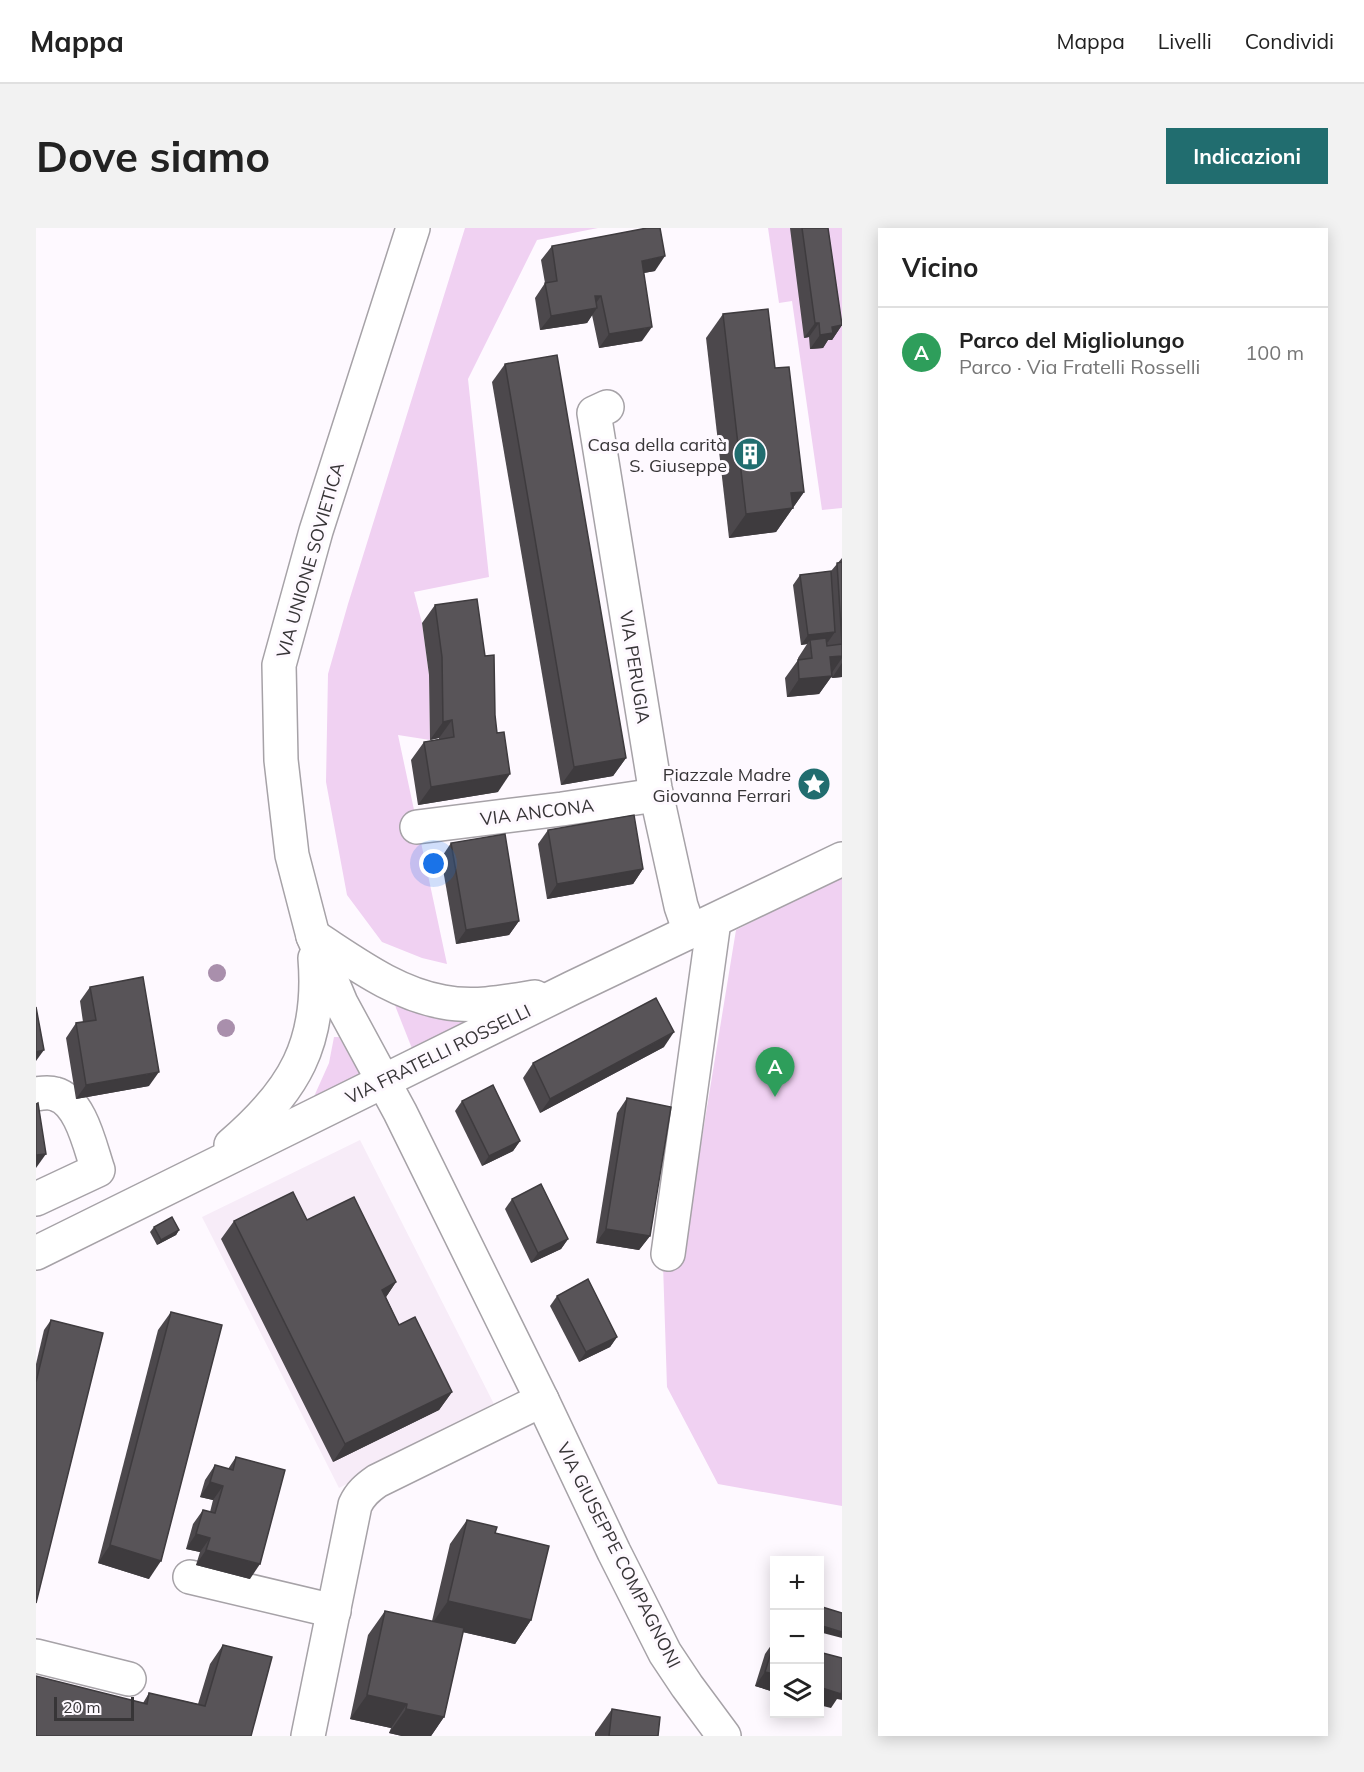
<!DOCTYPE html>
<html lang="it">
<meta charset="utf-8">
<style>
body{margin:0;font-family:Mulish,sans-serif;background:#f2f2f2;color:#222}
.controls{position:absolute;right:18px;bottom:18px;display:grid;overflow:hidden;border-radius:0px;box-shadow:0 3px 15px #0003}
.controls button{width:54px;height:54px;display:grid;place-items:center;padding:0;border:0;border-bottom:2px solid #e0e0e0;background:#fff;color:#222;font:30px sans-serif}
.scale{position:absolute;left:18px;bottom:15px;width:80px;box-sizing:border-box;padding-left:6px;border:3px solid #373537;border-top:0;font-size:16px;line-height:21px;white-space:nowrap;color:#373537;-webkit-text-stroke:4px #fef9ff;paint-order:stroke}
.you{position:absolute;left:398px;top:636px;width:21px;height:21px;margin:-15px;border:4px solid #fff;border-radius:50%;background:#1a73e8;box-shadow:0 0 0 9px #1a73e833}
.badge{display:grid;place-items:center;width:39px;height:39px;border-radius:50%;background:#216d6f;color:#fff;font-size:20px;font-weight:700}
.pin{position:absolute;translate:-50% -50px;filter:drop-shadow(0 2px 3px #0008)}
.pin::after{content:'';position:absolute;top:32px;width:21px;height:18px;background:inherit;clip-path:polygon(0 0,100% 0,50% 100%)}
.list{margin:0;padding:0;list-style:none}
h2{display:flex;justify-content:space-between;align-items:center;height:78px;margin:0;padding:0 24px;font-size:26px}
h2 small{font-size:20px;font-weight:400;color:#767676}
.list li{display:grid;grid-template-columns:39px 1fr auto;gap:18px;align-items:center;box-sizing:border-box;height:90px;padding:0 24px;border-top:2px solid #e0e0e0}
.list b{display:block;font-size:22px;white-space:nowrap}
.list p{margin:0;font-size:20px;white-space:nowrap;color:#767676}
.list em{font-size:20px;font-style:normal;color:#767676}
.icon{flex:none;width:33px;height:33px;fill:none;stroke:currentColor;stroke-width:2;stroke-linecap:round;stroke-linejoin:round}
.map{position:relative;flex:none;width:806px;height:1508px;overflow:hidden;border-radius:0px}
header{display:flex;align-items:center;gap:36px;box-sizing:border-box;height:84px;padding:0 30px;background:#fff;border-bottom:2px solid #e0e0e0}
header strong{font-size:28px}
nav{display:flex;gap:33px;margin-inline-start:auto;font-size:21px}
.intro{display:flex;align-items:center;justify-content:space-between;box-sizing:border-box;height:144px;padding:0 36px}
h1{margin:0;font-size:42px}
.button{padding:15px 27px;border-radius:0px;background:#216d6f;color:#fff;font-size:21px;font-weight:700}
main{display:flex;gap:36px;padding:0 36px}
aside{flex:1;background:#fff;border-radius:0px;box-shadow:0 3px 15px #0003}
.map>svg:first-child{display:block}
.built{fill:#f7ecf8}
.green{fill:#f0d1f2}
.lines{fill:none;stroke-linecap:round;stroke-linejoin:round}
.minor-casing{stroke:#a6a2a7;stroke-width:36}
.minor{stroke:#fff;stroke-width:33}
.tree{fill:#a98fac}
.wall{fill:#4c484c}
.shaded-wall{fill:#3e3b3e}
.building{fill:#585458;stroke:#3e3b3e;stroke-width:1.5}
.labels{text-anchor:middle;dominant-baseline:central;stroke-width:6;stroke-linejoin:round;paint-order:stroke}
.poi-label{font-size:18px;fill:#373537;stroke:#fef9ff;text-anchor:end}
.street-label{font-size:18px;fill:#373537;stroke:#fef9ff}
</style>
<header>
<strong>Mappa</strong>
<nav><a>Mappa</a><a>Livelli</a><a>Condividi</a></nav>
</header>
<div class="intro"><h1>Dove siamo</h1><a class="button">Indicazioni</a></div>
<main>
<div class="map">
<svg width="806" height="1508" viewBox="0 0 806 1508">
<rect width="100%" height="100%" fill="#fef9ff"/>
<!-- built -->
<polygon class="built" points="324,912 460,1180 303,1260 166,989"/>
<!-- green -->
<g class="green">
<polygon points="429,0 562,0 501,12 432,151 453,349 378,364 386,395 393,447 394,512 362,507 411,736 386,730 346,714 311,667 290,554 292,446 312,376"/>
<polygon points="732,0 806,0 806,280 786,282 756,73 743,75"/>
<polygon points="806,648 806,1278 682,1256 631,1159 627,1036 645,1038 700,702"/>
<polygon points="363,775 432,793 434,795 377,823 360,780 359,777"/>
<polygon points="298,809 303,809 326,850 276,873 293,835"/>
</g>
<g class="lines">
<defs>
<g id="minor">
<polyline points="377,0 280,303 243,437 245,532 256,627 277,708 305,775 364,884 506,1172 578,1324 629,1425 651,1458 688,1508"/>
<polyline points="571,179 558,185 619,560 645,678 654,704"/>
<polyline points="381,599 526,581 620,567"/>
<path d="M277 708C319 735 358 765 407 774 437 780 469 774 499 769"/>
<path d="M0 866C6 865 13 864 19 866 45 873 54 919 62 942L0 971"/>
<path d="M195 917C258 863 286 815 279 730"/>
<polyline points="0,1025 536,760 806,631"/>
<polyline points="632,1026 678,693"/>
<polyline points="154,1349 298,1383"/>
<polyline points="0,1428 93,1451"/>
<path d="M272 1508 319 1277C324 1266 331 1260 341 1253L506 1172"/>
</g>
</defs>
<!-- minor casing -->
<use href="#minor" class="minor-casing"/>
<!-- minor -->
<use href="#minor" class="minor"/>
</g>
<!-- trees -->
<g class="tree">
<circle cx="181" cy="745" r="9"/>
<circle cx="190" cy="800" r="9"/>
</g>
<!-- wall -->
<g class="wall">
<polygon points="754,0 792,0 806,97 796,112 792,112 787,120 774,121 773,109 768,110"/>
<polygon points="516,18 619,43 608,45 606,113 563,120 556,87 551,95 504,102 499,70 509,55 505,32"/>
<polygon points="687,86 739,140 768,264 740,304 693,310 670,110"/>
<polygon points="469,136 590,530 577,548 525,557 456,154"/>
<polygon points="806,330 806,449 796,450 795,449 783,466 751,469 749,450 762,432 762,430 771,416 765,417 757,357 764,347 795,343"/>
<polygon points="399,377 459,487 462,564 382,577 375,532 388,514 403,511 403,510 394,512 393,447 386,395"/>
<polygon points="512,602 607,641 597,656 511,671 502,616"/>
<polygon points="415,615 483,693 473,707 420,716 405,630"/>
<polygon points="54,759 113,858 40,871 30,810 40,795 47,794 44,773"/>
<polygon points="628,819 504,885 487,850 497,835"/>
<polygon points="591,870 614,1008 603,1022 560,1015 581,885"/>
<polygon points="426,873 484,913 477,923 446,938 419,883"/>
<polygon points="476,971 532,1011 525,1021 495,1035 469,981"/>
<polygon points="271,992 360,1054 350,1069 363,1097 416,1164 403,1182 297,1234 185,1011 198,993"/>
<polygon points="118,999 143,1002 140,1007 121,1017 114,1004"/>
<polygon points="521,1068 581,1109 574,1119 543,1134 514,1078"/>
<polygon points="135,1084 113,1351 62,1335 122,1102"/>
<polygon points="15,1092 0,1375 0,1136 8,1102"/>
<polygon points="200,1229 214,1351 160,1337 164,1324 150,1321 157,1296 167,1282 174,1284 177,1272 164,1269 169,1252 179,1237 192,1241"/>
<polygon points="431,1292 459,1305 495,1392 479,1416 427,1404 408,1489 395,1508 366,1508 353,1505 355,1500 314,1491 332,1407 349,1383 396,1393 414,1316"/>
<polygon points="738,1413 738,1464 719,1458 729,1426"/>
<polygon points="187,1417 215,1508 107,1475 113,1465 162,1476 174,1436"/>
<polygon points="576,1481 622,1508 559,1508 559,1505"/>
</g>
<!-- shaded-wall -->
<g class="shaded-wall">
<polygon points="629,28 619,43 596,47 606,33"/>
<polygon points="559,68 565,68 556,81 561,80 551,95 504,102 515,88"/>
<polygon points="779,95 783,95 773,109 768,110"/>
<polygon points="806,97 796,112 792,112 787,120 774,121 784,107 796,99"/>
<polygon points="616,99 606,113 563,120 573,106"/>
<polygon points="768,264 740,304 693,310 710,286 755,265"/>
<polygon points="799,404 792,414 775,416 774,412 771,416 765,417 772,407"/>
<polygon points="806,428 806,430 795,446 794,429"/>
<polygon points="806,435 806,449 796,450"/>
<polygon points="796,448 783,466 751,469 763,451"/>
<polygon points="416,492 403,510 394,512 407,494"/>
<polygon points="590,530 577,548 525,557 538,539"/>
<polygon points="474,546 462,564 382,577 395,559"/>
<polygon points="607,641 597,656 511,671 521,656"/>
<polygon points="483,693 473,707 420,716 430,702"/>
<polygon points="638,804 628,819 504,885 514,871"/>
<polygon points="8,822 0,833 0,824"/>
<polygon points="123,844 113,858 40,871 50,857"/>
<polygon points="484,913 477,923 446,938 453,928"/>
<polygon points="10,926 0,940 0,927"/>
<polygon points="570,1001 614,1008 603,1022 560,1015"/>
<polygon points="143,1002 140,1007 121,1017 125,1012"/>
<polygon points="532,1011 525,1021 495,1035 502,1025"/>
<polygon points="360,1054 348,1072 346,1062"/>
<polygon points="581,1109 574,1119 543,1134 550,1124"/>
<polygon points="416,1164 403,1182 297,1234 309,1216"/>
<polygon points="174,1254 187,1258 177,1272 164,1269"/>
<polygon points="160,1306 174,1310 164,1324 150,1321"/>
<polygon points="74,1317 125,1333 113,1351 62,1335"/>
<polygon points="170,1322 224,1336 214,1351 160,1337"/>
<polygon points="412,1373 495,1392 479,1416 395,1397"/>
<polygon points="783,1397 806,1404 806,1410 783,1404"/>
<polygon points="729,1444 738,1446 738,1464 719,1458"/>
<polygon points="783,1459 806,1459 806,1472 801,1471 795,1480 783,1477"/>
<polygon points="331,1467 371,1476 355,1500 314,1491"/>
<polygon points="370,1481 408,1489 395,1508 366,1508 353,1505"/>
</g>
<!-- building -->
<g class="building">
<polygon points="611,0 624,0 629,28 606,33 616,99 573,106 565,68 559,68 561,80 515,88 509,55 521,53 516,18"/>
<polygon points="766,0 792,0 806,97 796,99 797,105 784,107 783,95 779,95"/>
<polygon points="732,81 739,140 753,139 768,264 755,265 757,280 710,286 687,86"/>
<polygon points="521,127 590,530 538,539 469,136"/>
<polygon points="806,334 806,428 794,429 796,448 763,451 762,432 776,430 774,412 790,410 791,418 806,416 801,335"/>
<polygon points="795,343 799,404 772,407 764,347"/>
<polygon points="441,371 449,428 458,427 459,487 461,505 468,504 474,546 395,559 388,514 418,509 416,492 407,494 406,429 399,377"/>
<polygon points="598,587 607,641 521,656 512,602"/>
<polygon points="469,606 483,693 430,702 415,615"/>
<polygon points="107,749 123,844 50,857 40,795 60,792 54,759"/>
<polygon points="620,770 638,804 514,871 497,835"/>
<polygon points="0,779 8,822 0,824"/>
<polygon points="457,857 484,913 453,928 426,873"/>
<polygon points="591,870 635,879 614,1008 570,1001"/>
<polygon points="2,875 10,926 0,927 0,876"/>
<polygon points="505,956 532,1011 502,1025 476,971"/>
<polygon points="257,964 271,992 318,969 360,1054 346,1062 363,1097 379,1089 416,1164 309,1216 198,993"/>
<polygon points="136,989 143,1002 125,1012 118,999"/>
<polygon points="552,1051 581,1109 550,1124 521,1068"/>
<polygon points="135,1084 186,1097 125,1333 74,1317"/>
<polygon points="15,1092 67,1105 0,1375 0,1154"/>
<polygon points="200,1229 249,1242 224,1336 170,1322 174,1310 160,1306 167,1282 179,1285 187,1258 174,1254 179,1237 197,1242"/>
<polygon points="431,1292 461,1299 459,1305 513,1318 495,1392 412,1373"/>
<polygon points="783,1378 806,1385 806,1404 783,1397"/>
<polygon points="349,1383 428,1400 408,1489 370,1481 371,1476 331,1467"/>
<polygon points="738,1414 738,1446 729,1444"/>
<polygon points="187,1417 236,1429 215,1508 0,1508 0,1448 111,1476 113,1465 169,1478"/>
<polygon points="783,1424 806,1430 806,1462 805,1466 783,1459"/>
<polygon points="576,1481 624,1489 622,1508 573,1508"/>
</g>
<!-- icons -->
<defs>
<symbol id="building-disc" viewBox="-11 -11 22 22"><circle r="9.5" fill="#216d6f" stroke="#fef9ff"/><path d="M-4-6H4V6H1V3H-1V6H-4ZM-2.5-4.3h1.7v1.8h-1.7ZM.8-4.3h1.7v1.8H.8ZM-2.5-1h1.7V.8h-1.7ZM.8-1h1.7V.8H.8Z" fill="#fff"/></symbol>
<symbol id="sight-disc" viewBox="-11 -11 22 22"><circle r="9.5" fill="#216d6f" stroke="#fef9ff"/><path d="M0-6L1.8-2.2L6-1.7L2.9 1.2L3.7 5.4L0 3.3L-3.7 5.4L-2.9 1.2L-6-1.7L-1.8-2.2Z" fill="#fff"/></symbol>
</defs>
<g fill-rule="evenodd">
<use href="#building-disc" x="695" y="207" width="38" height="38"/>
<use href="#sight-disc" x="759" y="537" width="38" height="38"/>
</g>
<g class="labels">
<!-- poi labels -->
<g class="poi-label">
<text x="691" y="216">Casa della carità<tspan x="691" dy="21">S. Giuseppe</tspan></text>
<text x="755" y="546">Piazzale Madre<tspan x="755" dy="21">Giovanna Ferrari</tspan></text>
</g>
<!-- street labels -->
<g class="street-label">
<text transform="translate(274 332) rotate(-74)">VIA UNIONE SOVIETICA</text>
<text transform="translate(599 439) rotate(81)">VIA PERUGIA</text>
<text transform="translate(501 584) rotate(-7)">VIA ANCONA</text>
<text transform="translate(402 826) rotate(-26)">VIA FRATELLI ROSSELLI</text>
<text transform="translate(583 1327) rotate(63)">VIA GIUSEPPE COMPAGNONI</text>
</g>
</g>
</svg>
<div class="controls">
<button>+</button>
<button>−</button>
<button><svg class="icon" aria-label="layers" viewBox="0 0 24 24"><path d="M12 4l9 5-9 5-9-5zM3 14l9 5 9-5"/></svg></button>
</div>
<div class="scale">20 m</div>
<div class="you"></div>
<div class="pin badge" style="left:739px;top:869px;background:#2e9e5b">A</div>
</div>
<aside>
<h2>Vicino<small></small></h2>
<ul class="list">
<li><span class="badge" style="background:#2e9e5b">A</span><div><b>Parco del Migliolungo</b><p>Parco · Via Fratelli Rosselli</p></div><em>100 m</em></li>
</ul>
</aside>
</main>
